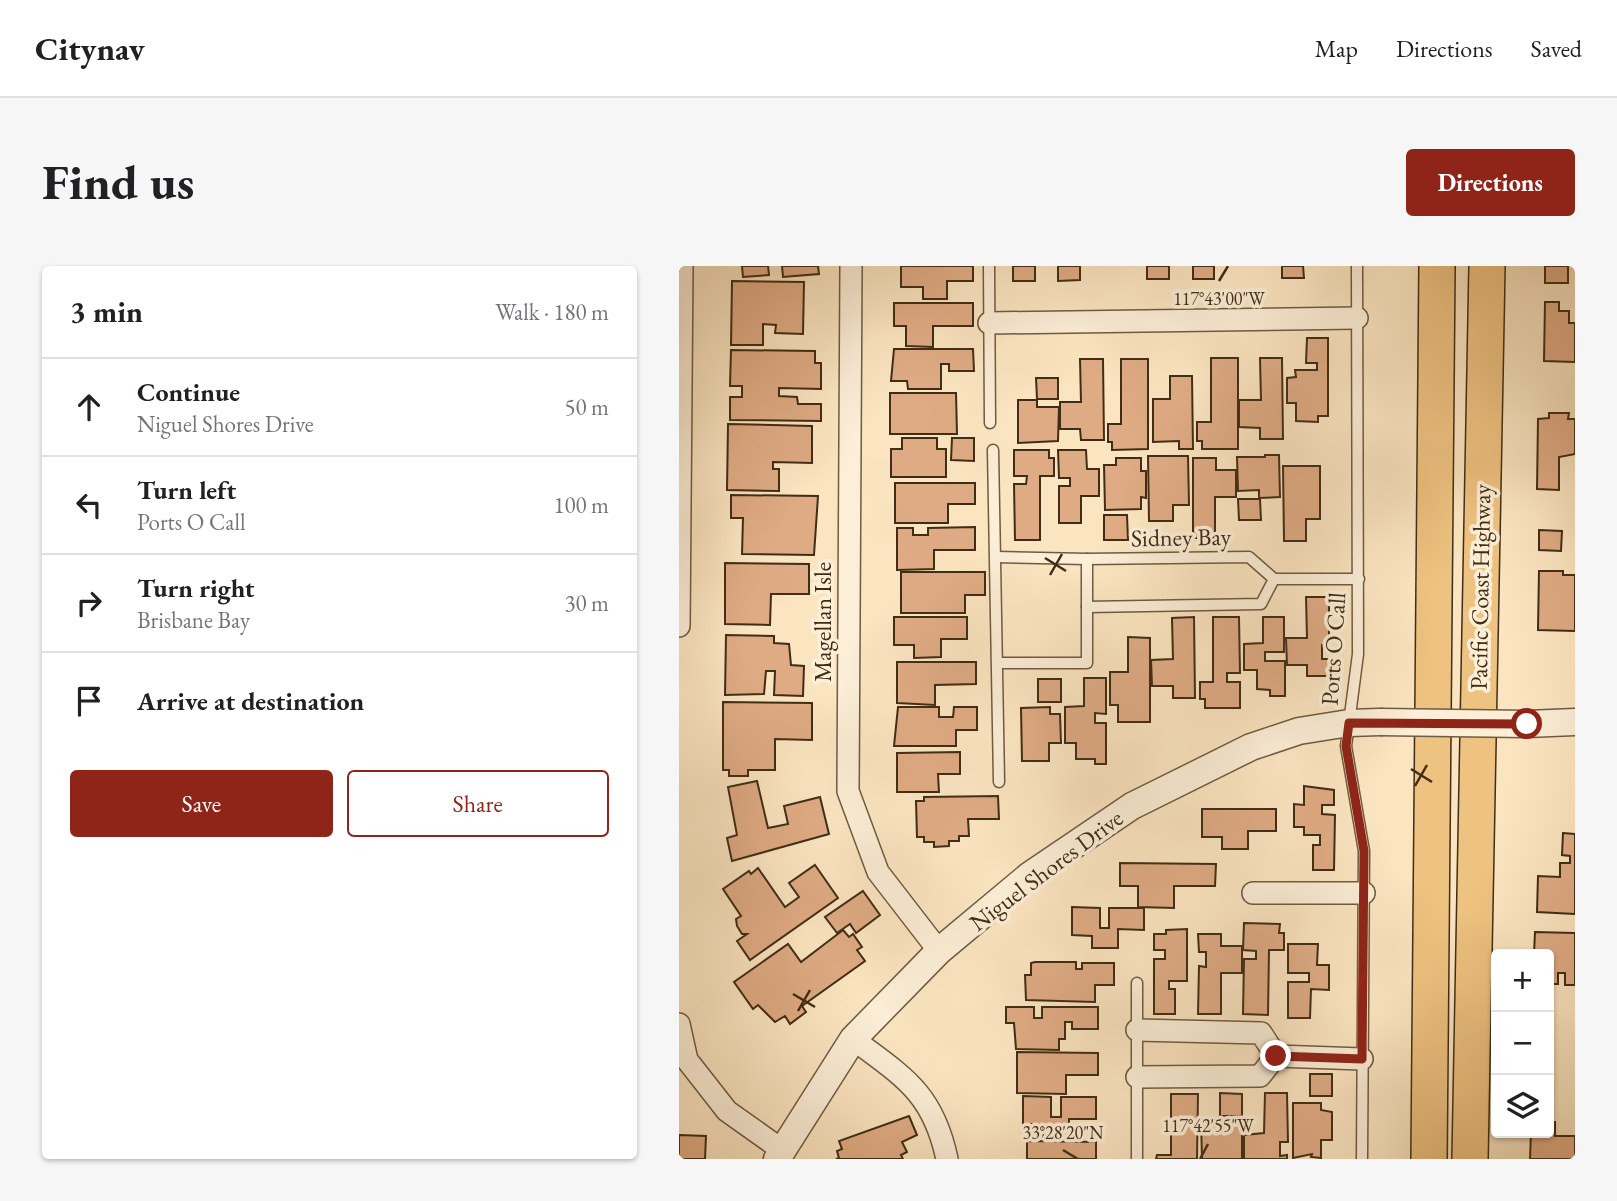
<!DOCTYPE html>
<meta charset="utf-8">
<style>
body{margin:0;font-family:"EB Garamond",serif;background:#f6f6f6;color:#202124}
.controls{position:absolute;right:21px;bottom:21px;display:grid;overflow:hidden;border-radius:7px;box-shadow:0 2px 5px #0004}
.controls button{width:63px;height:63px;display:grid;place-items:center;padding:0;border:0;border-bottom:2px solid #e0e0e0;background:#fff;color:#202124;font:35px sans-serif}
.stop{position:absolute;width:21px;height:21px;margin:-16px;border:5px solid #8f2418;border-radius:50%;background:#fff}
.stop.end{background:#8f2418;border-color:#fff;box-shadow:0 2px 7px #0008}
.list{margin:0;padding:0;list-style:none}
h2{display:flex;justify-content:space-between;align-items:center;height:91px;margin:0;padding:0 28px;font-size:30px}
h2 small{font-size:23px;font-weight:400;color:#757577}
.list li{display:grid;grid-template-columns:46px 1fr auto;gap:21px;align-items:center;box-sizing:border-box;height:98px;padding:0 28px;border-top:2px solid #e0e0e0}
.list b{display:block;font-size:26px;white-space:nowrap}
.list p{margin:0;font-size:23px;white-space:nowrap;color:#757577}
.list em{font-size:23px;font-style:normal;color:#757577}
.actions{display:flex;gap:14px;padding:21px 28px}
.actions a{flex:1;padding:16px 0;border:2px solid #8f2418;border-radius:7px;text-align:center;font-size:24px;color:#8f2418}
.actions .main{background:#8f2418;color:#fff}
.icon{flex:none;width:38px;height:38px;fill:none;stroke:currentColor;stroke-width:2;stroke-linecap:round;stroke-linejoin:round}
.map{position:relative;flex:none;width:896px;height:893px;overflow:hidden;border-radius:7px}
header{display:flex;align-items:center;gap:42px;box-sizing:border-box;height:98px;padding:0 35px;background:#fff;border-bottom:2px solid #e0e0e0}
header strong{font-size:33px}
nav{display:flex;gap:38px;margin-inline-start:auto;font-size:24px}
.intro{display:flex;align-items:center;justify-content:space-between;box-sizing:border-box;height:168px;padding:0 42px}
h1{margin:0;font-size:49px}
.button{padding:18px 32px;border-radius:7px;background:#8f2418;color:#fff;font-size:24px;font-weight:700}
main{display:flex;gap:42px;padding:0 42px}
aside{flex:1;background:#fff;border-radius:7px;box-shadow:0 2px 5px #0004}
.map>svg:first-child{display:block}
.building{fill:#dfab84;stroke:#402d15;stroke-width:2}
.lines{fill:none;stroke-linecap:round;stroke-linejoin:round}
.service-casing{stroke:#6f5b40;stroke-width:13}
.minor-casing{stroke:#6f5b40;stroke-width:24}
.tertiary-casing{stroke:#6f5b40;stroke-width:29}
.trunk-casing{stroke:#402d15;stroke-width:38}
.service{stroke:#fceed7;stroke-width:10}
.minor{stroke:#fceed7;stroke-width:21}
.tertiary{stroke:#fceed7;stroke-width:26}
.trunk{stroke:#eec280;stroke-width:35}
.tertiary-bridge-casing{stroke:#6f5b40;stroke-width:29;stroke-linecap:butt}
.tertiary-bridge{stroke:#fceed7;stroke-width:26}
.route{stroke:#8f2418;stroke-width:9}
.ticks{fill:none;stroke:#402d15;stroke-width:2.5}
.labels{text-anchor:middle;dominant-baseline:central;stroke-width:7;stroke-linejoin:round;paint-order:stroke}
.street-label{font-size:24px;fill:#402d15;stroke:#fceed7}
.ticks-label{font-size:18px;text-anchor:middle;fill:#402d15;stroke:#fceed7;stroke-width:7;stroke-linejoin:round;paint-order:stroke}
</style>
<header>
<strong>Citynav</strong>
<nav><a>Map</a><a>Directions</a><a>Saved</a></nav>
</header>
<div class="intro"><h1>Find us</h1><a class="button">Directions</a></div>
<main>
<aside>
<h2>3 min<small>Walk · 180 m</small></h2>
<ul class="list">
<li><svg class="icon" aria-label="ahead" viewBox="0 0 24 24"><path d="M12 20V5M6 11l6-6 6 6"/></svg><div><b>Continue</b><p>Niguel Shores Drive</p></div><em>50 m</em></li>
<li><svg class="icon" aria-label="left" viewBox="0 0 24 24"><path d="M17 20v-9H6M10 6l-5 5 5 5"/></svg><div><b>Turn left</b><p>Ports O Call</p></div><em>100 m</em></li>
<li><svg class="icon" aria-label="right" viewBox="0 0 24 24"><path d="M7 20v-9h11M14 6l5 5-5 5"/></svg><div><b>Turn right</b><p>Brisbane Bay</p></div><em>30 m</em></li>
<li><svg class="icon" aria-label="arrive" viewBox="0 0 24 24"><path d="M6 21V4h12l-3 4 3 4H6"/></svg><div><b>Arrive at destination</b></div></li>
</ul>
<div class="actions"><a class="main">Save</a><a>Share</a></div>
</aside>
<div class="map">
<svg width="896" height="893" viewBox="0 0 896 893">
<rect width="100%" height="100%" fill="#fbe5c1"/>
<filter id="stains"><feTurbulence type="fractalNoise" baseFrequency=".00286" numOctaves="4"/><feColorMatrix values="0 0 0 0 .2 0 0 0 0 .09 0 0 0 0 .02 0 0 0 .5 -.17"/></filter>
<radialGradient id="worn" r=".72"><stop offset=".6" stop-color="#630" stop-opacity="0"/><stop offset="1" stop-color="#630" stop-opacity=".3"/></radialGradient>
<!-- building -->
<g class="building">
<polygon points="63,0 89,0 90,9 64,11"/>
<polygon points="103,0 139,0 140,8 104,11"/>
<polygon points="222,0 294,0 294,15 268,15 268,33 244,33 244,21 222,21"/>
<rect x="334" y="0" width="22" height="15"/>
<polygon points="379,0 401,0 401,14 379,15"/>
<rect x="468" y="0" width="22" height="13"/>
<rect x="514" y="0" width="21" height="13"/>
<polygon points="603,0 624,0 625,12 603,12"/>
<rect x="866" y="0" width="23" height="17"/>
<polygon points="53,15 125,16 124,68 96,67 97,59 84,58 84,79 52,79"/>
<polygon points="866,36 880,36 880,45 890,45 890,57 896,57 896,96 865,95"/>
<polygon points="215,37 294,37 294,60 254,60 254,81 227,80 227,60 215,60"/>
<polygon points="628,72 649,72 649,150 639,150 639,156 617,155 617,137 608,137 608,112 617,111 616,104 638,104 638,97 627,97"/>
<polygon points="215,83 294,83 295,105 270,105 270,98 262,98 262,123 229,123 228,115 212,115"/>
<polygon points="52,84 136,85 136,97 142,97 142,123 100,122 100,130 118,131 119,138 142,138 142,155 51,154 51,131 63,131 63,120 51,120"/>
<polygon points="532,92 559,92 559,183 523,183 523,175 518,175 518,156 532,156"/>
<polygon points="581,92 603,92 604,173 581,173 581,162 560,161 560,134 582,134"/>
<polygon points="401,93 424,93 425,174 402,174 401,163 381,163 381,136 402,136"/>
<polygon points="442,93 469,93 469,183 433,184 433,176 429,176 429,158 442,158"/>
<polygon points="491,110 513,110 514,183 500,183 500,175 474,176 474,133 491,133"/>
<polygon points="357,112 379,112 379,133 358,133"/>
<polygon points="211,127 277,127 278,168 211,168"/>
<polygon points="339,134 358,134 358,141 380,141 379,175 339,177"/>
<polygon points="870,147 890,147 889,153 896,153 896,188 880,191 880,224 858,223 859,153 870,152"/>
<polygon points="49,158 133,160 133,197 94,196 94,203 100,203 100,225 48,224"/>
<polygon points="223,172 258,172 258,183 267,183 267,211 212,211 212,183 223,183"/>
<polygon points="273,172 295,172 295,195 272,194"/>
<polygon points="335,184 370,184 370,192 375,192 375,210 361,210 361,274 336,274 335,218 347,218 348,210 335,210"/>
<polygon points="379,184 407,184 408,203 420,203 420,230 402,230 402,257 380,257 380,220 391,220 391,212 380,212"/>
<polygon points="586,189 600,189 601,231 580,232 580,224 559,225 558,191 586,191"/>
<polygon points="469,190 509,190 510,239 494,239 494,255 470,255"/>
<polygon points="437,192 462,192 462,205 467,205 467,232 462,231 462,243 426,244 425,199 437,199"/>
<polygon points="514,192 537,192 537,204 557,204 557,231 536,231 536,272 514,272"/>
<polygon points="604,200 641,200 641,253 627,253 627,275 605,275"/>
<polygon points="216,217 296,217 296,238 269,238 269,257 216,257"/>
<polygon points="52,229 139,230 135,289 63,288 64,252 52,252"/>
<polygon points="559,233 581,233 582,254 560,254"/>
<polygon points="425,249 448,249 449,274 425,274"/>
<polygon points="296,261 296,284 255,284 255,303 218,304 218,262 234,262 234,269 249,269 249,262"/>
<polygon points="860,264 883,265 882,285 860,284"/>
<polygon points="46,297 130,298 130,328 92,328 91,359 46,358"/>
<polygon points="860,305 884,305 884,309 896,309 896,365 859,364"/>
<polygon points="222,306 306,306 306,329 286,329 286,347 222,347"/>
<polygon points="627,331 650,331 650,379 643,379 643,393 650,393 651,410 628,410 628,399 608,399 607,372 628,372"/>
<polygon points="215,351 288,351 288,373 262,373 262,391 235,392 235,379 215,379"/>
<polygon points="515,351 516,432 494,432 494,420 473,420 472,394 494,393 493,352"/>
<polygon points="534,351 560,351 561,407 548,407 548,416 561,416 561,442 526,442 526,433 521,433 521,416 534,416"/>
<polygon points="584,351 605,351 605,386 586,386 586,395 606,395 606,430 591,430 591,424 578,423 578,404 565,404 565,378 584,377"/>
<polygon points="47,369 95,370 95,377 110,378 112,399 125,400 124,430 95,429 96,405 87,405 85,428 46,429"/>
<polygon points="449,371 471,372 471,456 439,456 439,439 431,439 431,406 449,406"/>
<polygon points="218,396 297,396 297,418 256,419 256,439 218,437"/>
<polygon points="405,412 427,412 427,448 416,447 416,457 427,457 427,498 416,498 416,493 397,493 397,477 386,477 386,441 405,440"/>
<rect x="359" y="413" width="23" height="23"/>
<polygon points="44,436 133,437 133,474 96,473 96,504 69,504 69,510 50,510 50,504 44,504"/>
<polygon points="219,441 260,441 260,451 274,451 275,441 298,441 298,464 277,464 277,480 215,480"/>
<polygon points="371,441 371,448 381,448 382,477 370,477 370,495 343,495 342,442"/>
<polygon points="281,486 281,508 259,508 260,526 218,526 218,487"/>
<polygon points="78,515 89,562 109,558 105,540 141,531 150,568 53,595 48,572 58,569 49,521"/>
<polygon points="625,520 655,524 655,539 643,539 643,548 656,549 655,604 634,604 634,579 641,579 641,569 625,569 625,561 615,561 615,538 625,539"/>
<polygon points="319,530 320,553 289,553 290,570 280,570 280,575 270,575 270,580 255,581 255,576 245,576 245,571 238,571 237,535 245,535 245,531"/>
<polygon points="523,543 597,543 597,565 569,565 569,583 543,583 543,571 523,571"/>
<polygon points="884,567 896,568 896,648 858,646 859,610 881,611 881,597 891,597 891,590 883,589"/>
<polygon points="441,597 537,598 536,620 495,620 495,642 459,641 459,620 441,620"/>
<polygon points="136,599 159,632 71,694 58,675 68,668 63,668 58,660 57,653 62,650 44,623 70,605 72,608 79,602 106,641 120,631 110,617"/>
<polygon points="184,625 201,649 177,667 171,658 158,667 146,651"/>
<polygon points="393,641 421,642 421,662 430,662 430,642 465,642 465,664 439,663 439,682 413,682 413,670 393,669"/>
<polygon points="565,657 601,658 600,667 605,667 605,684 590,684 589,749 564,748 565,693 577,693 577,685 564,684"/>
<polygon points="508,663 508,715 490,715 490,723 496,723 496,748 475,748 475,693 486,693 486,684 475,684 475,668 487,668 487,664"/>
<polygon points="164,664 170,671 174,668 183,681 178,684 186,695 123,740 127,746 111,758 106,750 96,756 79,739 74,743 55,716 109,678 122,696"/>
<polygon points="856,666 896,667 896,719 886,719 886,707 879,707 879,718 870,718 870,688 855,688"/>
<polygon points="519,668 542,668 542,680 563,680 563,707 542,707 542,748 519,748 520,700 527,701 527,686 520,686"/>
<polygon points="609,678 639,678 638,699 650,699 650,724 632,723 631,752 609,752 609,716 630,716 630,707 609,707"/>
<polygon points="356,696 397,696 397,703 403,703 403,697 435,697 435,719 416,719 416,736 347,734 346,709 352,709 352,697"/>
<polygon points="327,741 355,741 355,752 363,752 363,741 419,741 419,763 393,763 393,756 386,756 386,773 380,773 380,784 337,783 335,757 327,757"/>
<polygon points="338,786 419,787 419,809 387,809 387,828 338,827"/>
<rect x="631" y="808" width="22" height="22"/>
<polygon points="541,827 563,828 563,850 541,850"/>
<polygon points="586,827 608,827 609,876 601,876 601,890 608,889 608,893 565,893 565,869 585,867"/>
<polygon points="492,828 519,828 518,893 477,893 478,889 492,889"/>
<polygon points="344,830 372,831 372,851 382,851 382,831 417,831 417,853 390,853 390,872 364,871 364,858 344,858"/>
<polygon points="614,837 642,837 642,844 653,846 653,874 642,874 642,892 632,891 633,888 614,892"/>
<polygon points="230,850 238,869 223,876 228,886 222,889 224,893 157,893 160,892 158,885 163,883 160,875"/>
<polygon points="550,853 563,853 563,893 523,893 522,855 542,855 542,863 550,863"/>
<polygon points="870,856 876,856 876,870 896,870 896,893 851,893 852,867 870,867"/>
<polygon points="0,869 27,870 26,893 0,893"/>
<polygon points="348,875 417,876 417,893 348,893"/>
</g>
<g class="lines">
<defs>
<g id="service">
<polyline points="310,0 311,157"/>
<polyline points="678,0 679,388 667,480 685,585 683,893"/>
<polyline points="314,184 320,516"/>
<polyline points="317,291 408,293 570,291 595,313 680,313"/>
<polyline points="408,341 582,338 595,313"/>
<polyline points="320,397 408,397 408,293"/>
<polyline points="458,717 458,893"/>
</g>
<g id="minor">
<polyline points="172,0 169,525 199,606 260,685"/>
<polyline points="310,57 678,52"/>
<polyline points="0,360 3,0"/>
<polyline points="574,627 685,627"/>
<polyline points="0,758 8,794 48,845 103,884"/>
<polyline points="458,764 582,767 597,790"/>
<path d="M174 773C225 811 254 827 268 893"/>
<polyline points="597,790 683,793"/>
<polyline points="458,811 581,810 597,790"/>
</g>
<g id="tertiary">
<polyline points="848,458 896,456"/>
<polyline points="98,893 174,773 260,685 351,609 453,540 572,481 620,465 670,457 701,456"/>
</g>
<g id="trunk">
<polyline points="750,893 758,0"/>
<polyline points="791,893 808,0"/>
</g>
</defs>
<!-- service casing -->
<use href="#service" class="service-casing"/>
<!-- minor casing -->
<use href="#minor" class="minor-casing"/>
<!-- tertiary casing -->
<use href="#tertiary" class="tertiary-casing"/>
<!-- trunk casing -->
<use href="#trunk" class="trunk-casing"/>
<!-- service -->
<use href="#service" class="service"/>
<!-- minor -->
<use href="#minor" class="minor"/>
<!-- tertiary -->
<use href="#tertiary" class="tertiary"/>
<!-- trunk -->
<use href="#trunk" class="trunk"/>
<defs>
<polyline id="tertiary-bridge" points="701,456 848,458"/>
</defs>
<!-- tertiary-bridge casing -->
<use href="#tertiary-bridge" class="tertiary-bridge-casing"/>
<!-- tertiary-bridge -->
<use href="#tertiary-bridge" class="tertiary-bridge"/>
</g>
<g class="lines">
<!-- route -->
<polyline class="route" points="597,790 683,793 685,585 667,480 670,457 848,458"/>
</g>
<!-- ticks -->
<path class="ticks" d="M540 15 549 0M366 292 387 305M371 309 383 288M732 503 753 516M736 520 748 499M114 728 136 741M119 745 131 724M384 884 399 893M521 893 529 878"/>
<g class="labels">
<!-- street labels -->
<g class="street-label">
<text transform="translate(502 271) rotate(-1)">Sidney Bay</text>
<text transform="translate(801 321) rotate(-89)">Pacific Coast Highway</text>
<text transform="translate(143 356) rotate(-90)">Magellan Isle</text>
<text transform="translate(654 383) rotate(-86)">Ports O Call</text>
<text transform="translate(367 604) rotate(-37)">Niguel Shores Drive</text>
</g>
</g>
<g class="ticks-label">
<text x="540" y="39">117°43'00"W</text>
<text x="529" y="866">117°42'55"W</text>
<text x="384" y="873">33°28'20"N</text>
</g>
<rect width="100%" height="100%" filter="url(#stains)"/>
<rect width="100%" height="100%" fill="url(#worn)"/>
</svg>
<div class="controls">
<button>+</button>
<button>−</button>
<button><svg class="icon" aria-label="layers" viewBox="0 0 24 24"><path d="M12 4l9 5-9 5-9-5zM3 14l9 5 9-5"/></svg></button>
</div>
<div class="stop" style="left:848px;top:458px"></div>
<div class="stop end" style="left:597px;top:790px"></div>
</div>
</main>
